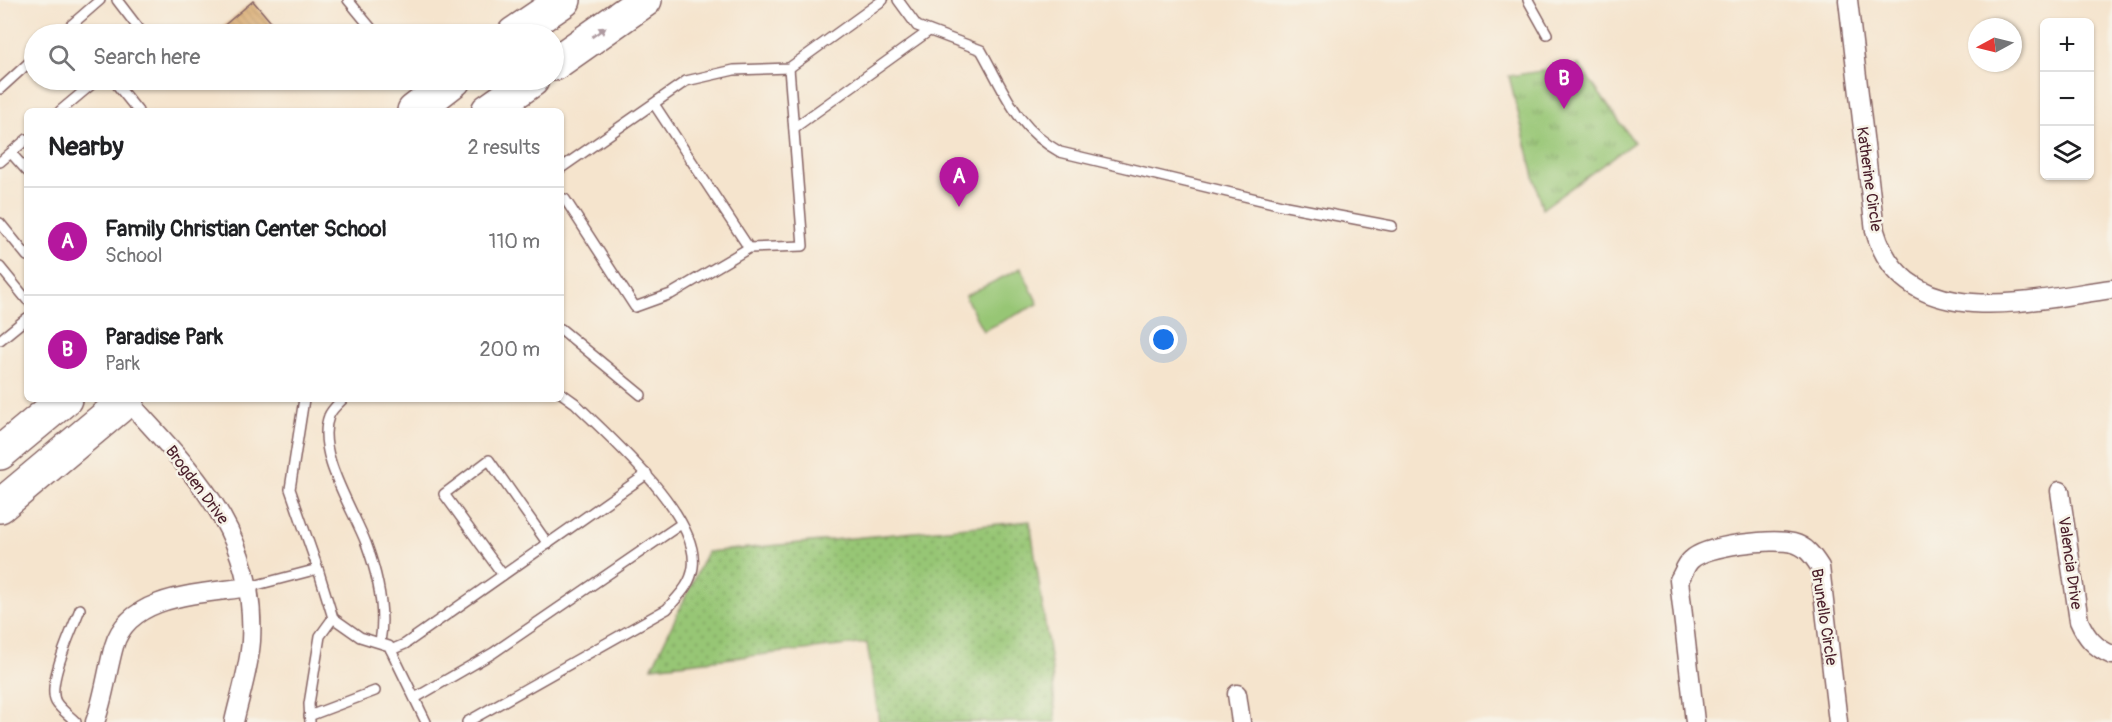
<!DOCTYPE html>
<meta charset="utf-8">
<style>
body{margin:0;font-family:Pangolin,sans-serif;background:#f2f2f2;color:#202124}
.controls{position:absolute;right:18px;top:18px;display:grid;overflow:hidden;border-radius:9px;box-shadow:0 2px 4px #0004}
.controls button{width:54px;height:54px;display:grid;place-items:center;padding:0;border:0;border-bottom:2px solid #e0e0e0;background:#fff;color:#202124;font:30px sans-serif}
.compass{position:absolute;left:1968px;top:18px;width:54px;height:54px;border-radius:50%;background:#fff;box-shadow:0 2px 4px #0004;rotate:263deg}
.you{position:absolute;left:1164px;top:340px;width:21px;height:21px;margin:-15px;border:4px solid #fff;border-radius:50%;background:#1a73e8;box-shadow:0 0 0 9px #1a73e833}
.badge{display:grid;place-items:center;width:39px;height:39px;border-radius:50%;background:#b5179e;color:#fff;font-size:20px;font-weight:700}
.pin{position:absolute;translate:-50% -50px;filter:drop-shadow(0 2px 3px #0008)}
.pin::after{content:'';position:absolute;top:32px;width:21px;height:18px;background:inherit;clip-path:polygon(0 0,100% 0,50% 100%)}
.list{margin:0;padding:0;list-style:none}
h2{display:flex;justify-content:space-between;align-items:center;height:78px;margin:0;padding:0 24px;font-size:26px}
h2 small{font-size:20px;font-weight:400;color:#757577}
.list li{display:grid;grid-template-columns:39px 1fr auto;gap:18px;align-items:center;box-sizing:border-box;height:108px;padding:0 24px;border-top:2px solid #e0e0e0}
.list b{display:block;font-size:22px;white-space:nowrap}
.list p{margin:0;font-size:20px;white-space:nowrap;color:#757577}
.list em{font-size:20px;font-style:normal;color:#757577}
.icon{flex:none;width:33px;height:33px;fill:none;stroke:currentColor;stroke-width:2;stroke-linecap:round;stroke-linejoin:round}
.map{position:relative;flex:none;width:2112px;height:722px;overflow:hidden}
.search{position:absolute;background:#fff;box-shadow:0 2px 4px #0004;left:24px;top:24px;width:540px;height:66px;display:flex;align-items:center;gap:15px;box-sizing:border-box;padding:0 21px;border-radius:33px;color:#757577;font-size:22px}
.panel{position:absolute;background:#fff;box-shadow:0 2px 4px #0004;left:24px;top:108px;width:540px;height:294px;border-radius:9px}
.map>svg:first-child{display:block}
.grass{fill:url(#grass-dots);stroke:#707250;stroke-width:1.5}
.park{fill:url(#park-tufts);stroke:#707250;stroke-width:1.5}
.garden{fill:#97c675;stroke:#707250;stroke-width:1.5}
.building{fill:url(#building-back-hatch)}
.lines{fill:none;stroke-linecap:round;stroke-linejoin:round}
.lane-casing{stroke:#866464;stroke-width:12}
.street-casing{stroke:#866464;stroke-width:21}
.highway-casing{stroke:#866464;stroke-width:36}
.lane{stroke:#fff;stroke-width:9}
.street{stroke:#fff;stroke-width:18}
.highway{stroke:#fff;stroke-width:33}
.oneway{fill:#ae9aa0}
.labels{text-anchor:middle;dominant-baseline:central;stroke-width:5;stroke-linejoin:round;paint-order:stroke}
.street-label{font-size:16px;fill:#4a1f2b;stroke:#f7f3e8}
</style>
<div class="map">
<svg width="2112" height="722" viewBox="0 0 2112 722">
<defs>
<pattern id="grass-dots" width="8" height="8" patternUnits="userSpaceOnUse" patternTransform="scale(1.5)"><rect width="8" height="8" fill="#97c675"/><path d="M2 2h.1M6 6h.1" fill="none" stroke="#7da060" stroke-width="1.8" stroke-linecap="round"/></pattern>
<pattern id="park-tufts" width="24" height="20" patternUnits="userSpaceOnUse" patternTransform="scale(1.5)"><rect width="24" height="20" fill="#97c675"/><path d="M3 7l-1-3M5 7V3M7 7l1-3M15 17l-1-3M17 17v-4M19 17l1-3" fill="none" stroke="#7da060"/></pattern>
<pattern id="building-back-hatch" width="6" height="6" patternUnits="userSpaceOnUse" patternTransform="scale(1.5)"><rect width="6" height="6" fill="#d8a86c"/><path d="M-1 5l2 2M0 0l6 6M5-1l2 2" fill="none" stroke="#b18859"/></pattern>
</defs>
<rect width="100%" height="100%" fill="#f7f3e8"/>
<filter id="ink" filterUnits="userSpaceOnUse"><feTurbulence type="fractalNoise" baseFrequency=".0167" numOctaves="2"/><feDisplacementMap in="SourceGraphic" scale="12" xChannelSelector="R" yChannelSelector="G"/><feConvolveMatrix kernelMatrix="1 2 1 2 8 2 1 2 1" color-interpolation-filters="sRGB"/></filter>
<filter id="wash" filterUnits="userSpaceOnUse"><feTurbulence type="fractalNoise" baseFrequency=".008" numOctaves="4" result="noise"/><feDisplacementMap in="SourceGraphic" scale="24" xChannelSelector="R" yChannelSelector="G"/><feGaussianBlur stdDeviation="1.35" result="paint"/><feColorMatrix in="noise" values="0 0 0 0 0 0 0 0 0 0 0 0 0 0 0 0 0 1.4 0 .05"/><feComposite in="paint" operator="in"/></filter>
<g filter="url(#wash)">
<rect width="100%" height="100%" fill="#f5e4cd"/>
<!-- grass -->
<polygon class="grass" points="1030,521 1052,671 1056,722 879,722 867,643 652,667 707,552"/>
<!-- park -->
<polygon class="park" points="1579,65 1634,142 1542,209 1509,76"/>
<!-- garden -->
<polygon class="garden" points="1021,268 1038,304 983,331 965,296"/>
<g id="blocks">
<!-- building -->
<polygon class="building" points="253,1 281,34 214,34"/>
</g>
</g>
<g filter="url(#ink)">
<use href="#blocks" fill-opacity="0" stroke="#866464" stroke-width="1.5"/>
<g class="lines">
<defs>
<g id="lane">
<polyline points="117,0 143,34"/>
<polyline points="348,0 376,34"/>
<path d="M898 0 917 26 981 50C1005 92 1016 128 1060 152L1286 206 1392 226"/>
<polyline points="1528,0 1547,34"/>
<polyline points="61,34 100,0"/>
<polyline points="113,80 138,111"/>
<polyline points="413,80 426,94"/>
<polyline points="0,89 34,58"/>
<polyline points="654,104 749,248"/>
<polyline points="60,111 97,80"/>
<polyline points="794,128 929,31"/>
<polyline points="11,153 27,171"/>
<polyline points="0,162 27,139"/>
<polyline points="561,168 686,81 734,70 789,68 883,0"/>
<polyline points="565,199 635,307 671,294 749,248 803,246 789,68"/>
<polyline points="0,223 27,256"/>
<polyline points="0,267 27,300"/>
<polyline points="561,329 641,395"/>
<polyline points="0,340 27,318"/>
<path d="M343 399C338 404 331 410 329 416 315 452 353 509 366 543 377 573 386 609 380 642"/>
<polyline points="318,569 333,618 360,637 389,646 426,722"/>
<polyline points="503,575 444,494 489,460 548,544"/>
<polyline points="249,587 318,569 290,489 304,399"/>
<polyline points="391,650 405,644 647,474"/>
<polyline points="415,698 493,653 681,524"/>
<polyline points="309,716 375,691"/>
<path d="M76 722C70 716 60 709 56 702 46 684 73 628 80 609"/>
<polyline points="310,722 309,704 320,636 333,618"/>
<path d="M467 722 667 609C678 596 691 585 693 567 700 515 609 437 575 403L561 393"/>
</g>
<g id="street">
<path d="M1848 0 1875 231C1906 336 2033 299 2112 289"/>
<path d="M127 400C194 474 257 533 251 641 249 669 240 695 234 722"/>
<path d="M2060 491 2079 621C2086 637 2095 648 2112 655"/>
<polyline points="1237,694 1241,722"/>
<path d="M95 722C104 698 107 671 114 646 129 593 205 594 249 587"/>
<path d="M1695 722 1679 580C1683 574 1686 564 1691 560 1706 545 1773 538 1793 543 1806 546 1813 556 1820 567L1838 722"/>
</g>
<g id="highway">
<polyline points="514,34 564,0"/>
<polyline points="554,64 645,0"/>
<polyline points="414,111 454,80"/>
<polyline points="488,111 532,80"/>
<polyline points="0,453 65,399"/>
<polyline points="0,506 128,399"/>
</g>
</defs>
<!-- lane casing -->
<use href="#lane" class="lane-casing"/>
<!-- street casing -->
<use href="#street" class="street-casing"/>
<!-- highway casing -->
<use href="#highway" class="highway-casing"/>
<!-- lane -->
<use href="#lane" class="lane"/>
<!-- street -->
<use href="#street" class="street"/>
<!-- highway -->
<use href="#highway" class="highway"/>
</g>
<!-- one-way arrows -->
<defs><path id="oneway-solid" d="M-6-.8H1V-3.2L6.5 0L1 3.2V.8H-6Z" transform="scale(1.5)"/></defs>
<use class="oneway" href="#oneway-solid" transform="translate(599 32) rotate(-35)"/>
</g>
<g class="labels">
<!-- street labels -->
<g class="street-label">
<text transform="translate(1869 179) rotate(82)">Katherine Circle</text>
<text transform="translate(197 485) rotate(53)">Brogden Drive</text>
<text transform="translate(2070 563) rotate(82)">Valencia Drive</text>
<text transform="translate(1824 617) rotate(81)">Brunello Circle</text>
</g>
</g>
</svg>
<div class="controls">
<button>+</button>
<button>−</button>
<button><svg class="icon" aria-label="layers" viewBox="0 0 24 24"><path d="M12 4l9 5-9 5-9-5zM3 14l9 5 9-5"/></svg></button>
</div>
<svg class="compass" viewBox="-18 -18 36 36"><path d="M0-13l5 13h-10z" fill="#e53935"/><path d="M0 13l5-13h-10z" fill="#757577"/></svg>
<div class="you"></div>
<div class="pin badge" style="left:959px;top:207px">A</div>
<div class="pin badge" style="left:1564px;top:109px">B</div>
<div class="search"><svg class="icon" aria-label="search" viewBox="0 0 24 24"><circle cx="10" cy="10" r="6"/><path d="M15 15l6 6"/></svg>Search here</div>
<section class="panel">
<h2>Nearby<small>2 results</small></h2>
<ul class="list">
<li><span class="badge">A</span><div><b>Family Christian Center School</b><p>School</p></div><em>110 m</em></li>
<li><span class="badge">B</span><div><b>Paradise Park</b><p>Park</p></div><em>200 m</em></li>
</ul>
</section>
</div>
